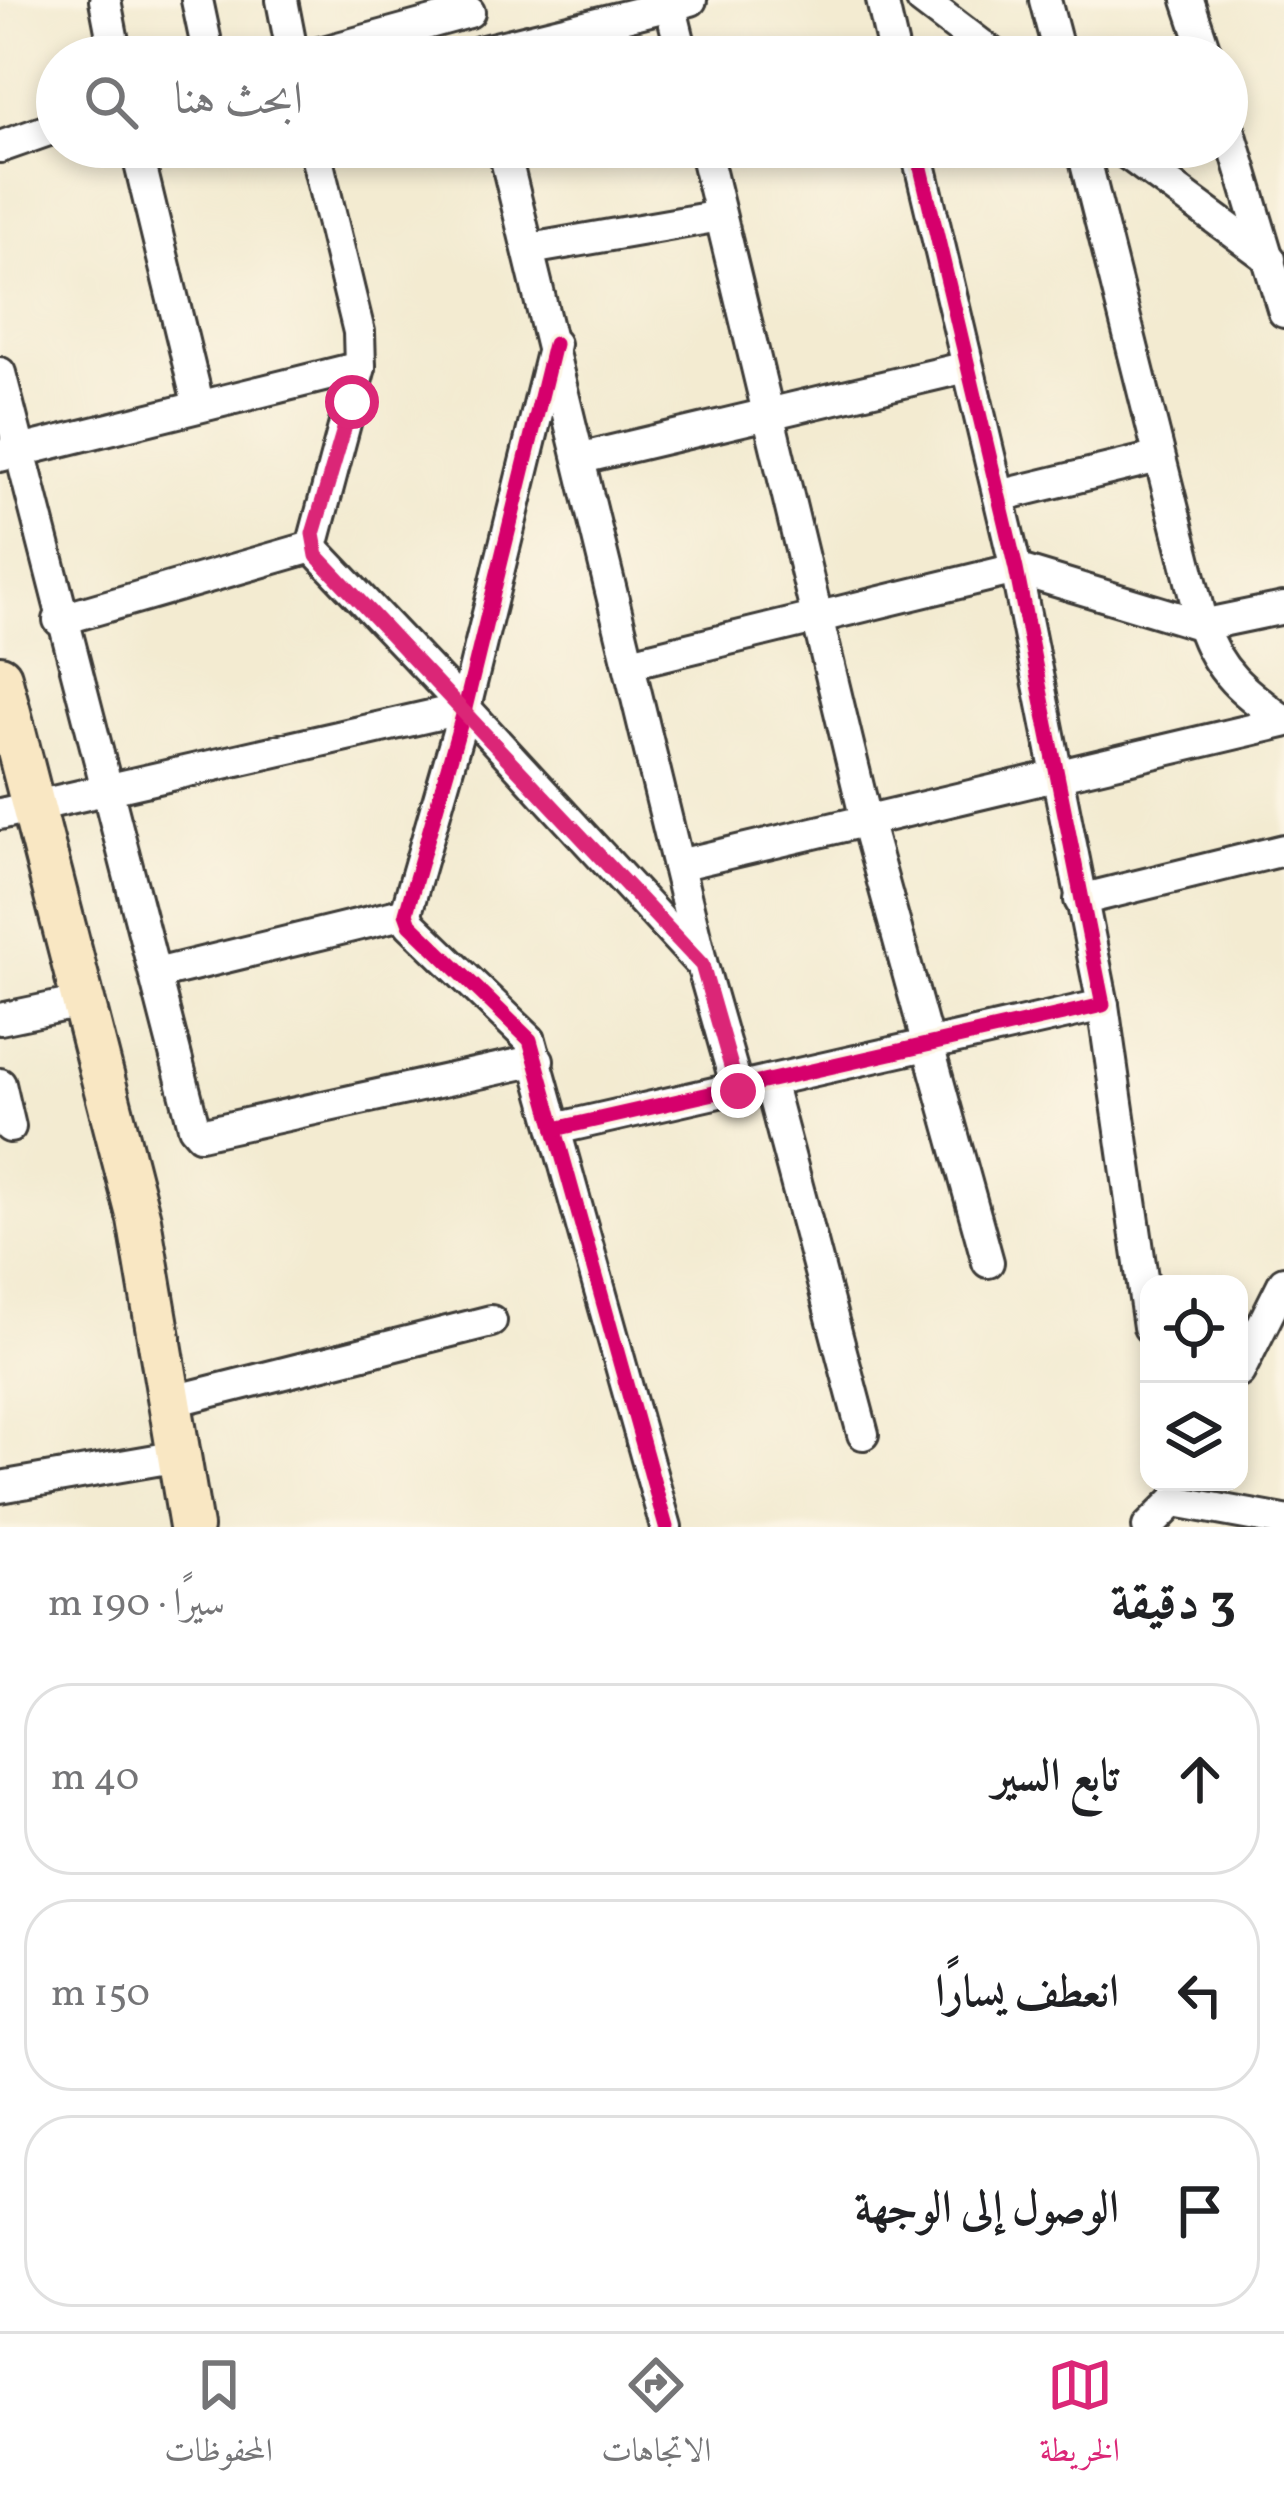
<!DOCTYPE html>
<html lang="ar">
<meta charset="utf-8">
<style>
body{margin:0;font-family:Vollkorn,Amiri,serif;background:#f2f2f2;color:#202124;direction:rtl}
.controls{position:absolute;right:36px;bottom:36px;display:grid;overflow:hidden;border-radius:24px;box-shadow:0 6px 18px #0003}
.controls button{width:108px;height:108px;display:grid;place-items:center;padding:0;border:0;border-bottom:3px solid #e0e0e0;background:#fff;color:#202124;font:60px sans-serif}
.stop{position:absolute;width:36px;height:36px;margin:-27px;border:9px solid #db2777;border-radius:50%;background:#fff}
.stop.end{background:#db2777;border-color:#fff;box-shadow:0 3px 12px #0008}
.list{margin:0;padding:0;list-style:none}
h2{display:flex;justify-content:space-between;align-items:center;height:156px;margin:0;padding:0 48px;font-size:51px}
h2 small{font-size:39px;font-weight:400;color:#757577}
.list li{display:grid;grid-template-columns:78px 1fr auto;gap:36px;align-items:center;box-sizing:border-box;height:192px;margin:0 24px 24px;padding:0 24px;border:3px solid #e0e0e0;border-radius:48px}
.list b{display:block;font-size:45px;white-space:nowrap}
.list em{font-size:39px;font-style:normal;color:#757577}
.icon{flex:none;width:66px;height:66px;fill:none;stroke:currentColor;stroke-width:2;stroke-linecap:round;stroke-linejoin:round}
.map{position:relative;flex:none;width:1284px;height:1527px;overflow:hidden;direction:ltr}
.search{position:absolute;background:#fff;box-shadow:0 6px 18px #0003;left:36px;right:36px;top:36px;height:132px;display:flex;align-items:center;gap:30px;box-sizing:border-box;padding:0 42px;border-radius:66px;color:#757577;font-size:45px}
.sheet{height:804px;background:#fff}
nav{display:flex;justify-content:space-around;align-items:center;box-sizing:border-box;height:168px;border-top:3px solid #e0e0e0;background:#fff;font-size:33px;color:#757577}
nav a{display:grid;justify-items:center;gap:6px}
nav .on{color:#db2777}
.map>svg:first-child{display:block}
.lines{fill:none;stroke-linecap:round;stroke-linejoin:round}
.street-casing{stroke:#3c3b37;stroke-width:36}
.secondary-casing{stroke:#3c3b37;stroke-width:48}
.street{stroke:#fff;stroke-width:30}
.secondary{stroke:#f9e7c3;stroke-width:42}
.cycleway-casing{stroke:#fcf5e5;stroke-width:22}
.cycleway{stroke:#d6006c;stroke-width:15}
.route{stroke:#db2777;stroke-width:15}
</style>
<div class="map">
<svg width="1284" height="1527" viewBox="0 0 1284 1527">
<rect width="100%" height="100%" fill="#fcf5e5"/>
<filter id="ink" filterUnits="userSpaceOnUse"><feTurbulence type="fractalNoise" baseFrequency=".00833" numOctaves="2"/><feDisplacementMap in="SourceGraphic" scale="24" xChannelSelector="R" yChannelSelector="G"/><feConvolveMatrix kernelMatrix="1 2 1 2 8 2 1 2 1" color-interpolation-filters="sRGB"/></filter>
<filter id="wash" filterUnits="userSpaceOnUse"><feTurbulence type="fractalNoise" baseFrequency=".004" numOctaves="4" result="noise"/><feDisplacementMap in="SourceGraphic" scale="48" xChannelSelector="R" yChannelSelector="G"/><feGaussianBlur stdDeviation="2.7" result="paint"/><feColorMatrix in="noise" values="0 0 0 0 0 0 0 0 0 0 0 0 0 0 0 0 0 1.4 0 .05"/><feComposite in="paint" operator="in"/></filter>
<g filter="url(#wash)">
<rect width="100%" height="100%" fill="#f3ebd1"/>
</g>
<g filter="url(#ink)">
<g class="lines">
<defs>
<g id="street">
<polyline points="105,0 116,57"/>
<polyline points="197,0 209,57"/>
<polyline points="282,0 293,57"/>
<polyline points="669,0 683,57"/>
<polyline points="882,0 895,57"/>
<polyline points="922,0 997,57"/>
<polyline points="1045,0 1060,57"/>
<polyline points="1188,0 1207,57"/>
<polyline points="479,52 691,0"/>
<polyline points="305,57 469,12"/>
<polyline points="1227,122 1284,312"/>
<polyline points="0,147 57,127"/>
<polyline points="136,147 198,403"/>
<polyline points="314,147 359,332 360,367 312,547 465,708"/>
<polyline points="503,147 702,965 738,1091"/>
<polyline points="704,147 867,824 988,1262"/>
<polyline points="1118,147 1270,259"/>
<polyline points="530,249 720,216"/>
<polyline points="554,344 465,708 406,913 410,924 530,1040 666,1527"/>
<polyline points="0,373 194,1127 200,1134 538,1060"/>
<polyline points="0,456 360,367"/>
<polyline points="582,458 967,367"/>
<polyline points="999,496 1159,457"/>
<path d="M1284 608 1202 625C1217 672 1245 693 1284 721"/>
<polyline points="59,620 312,547"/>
<polyline points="630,663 1016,569 1202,625 1082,147"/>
<polyline points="0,814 465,708 698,961"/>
<polyline points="678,865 1284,722"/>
<polyline points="1080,900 1284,850"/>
<polyline points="156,974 406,913"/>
<polyline points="1103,1005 1149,1327"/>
<polyline points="0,1019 86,1001"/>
<polyline points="0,1084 10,1127"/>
<polyline points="770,1084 863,1434"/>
<polyline points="555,1129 1103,1005 1016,569 916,147"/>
<polyline points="1239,1372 1284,1282"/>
<polyline points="169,1402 491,1321"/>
<polyline points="0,1487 179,1456"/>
<polyline points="1148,1527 1174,1501 1284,1521"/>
</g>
<polyline id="secondary" points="0,677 139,1219 191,1527"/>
</defs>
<!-- street casing -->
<use href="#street" class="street-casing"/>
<!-- secondary casing -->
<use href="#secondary" class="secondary-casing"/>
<!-- street -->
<use href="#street" class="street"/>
<!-- secondary -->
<use href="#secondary" class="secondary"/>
<defs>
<g id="cycleway">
<polyline points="554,344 465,708 406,913 410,924 530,1040 666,1527"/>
<polyline points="555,1129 1103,1005 1016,569 916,147"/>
</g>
</defs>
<!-- cycleway casing -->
<use href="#cycleway" class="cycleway-casing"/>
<!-- cycleway -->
<use href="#cycleway" class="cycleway"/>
</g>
</g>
<g class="lines" filter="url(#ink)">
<!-- route -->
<polyline class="route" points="352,402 313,534 317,556 702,965 738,1091"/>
</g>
</svg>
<div class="controls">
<button><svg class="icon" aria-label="locate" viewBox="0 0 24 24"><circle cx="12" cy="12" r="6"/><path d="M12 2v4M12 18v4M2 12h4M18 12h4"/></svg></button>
<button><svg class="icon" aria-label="layers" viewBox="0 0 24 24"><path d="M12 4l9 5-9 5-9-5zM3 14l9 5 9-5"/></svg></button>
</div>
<div class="stop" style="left:352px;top:402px"></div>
<div class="stop end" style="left:738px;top:1091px"></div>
<div class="search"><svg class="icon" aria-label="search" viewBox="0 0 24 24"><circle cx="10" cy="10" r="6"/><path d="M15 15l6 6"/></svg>ابحث هنا</div>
</div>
<section class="sheet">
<h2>3 دقيقة<small>سيرًا · 190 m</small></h2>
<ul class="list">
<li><svg class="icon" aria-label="ahead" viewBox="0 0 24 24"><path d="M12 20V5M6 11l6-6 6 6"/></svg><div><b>تابع السير</b></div><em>40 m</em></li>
<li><svg class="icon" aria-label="left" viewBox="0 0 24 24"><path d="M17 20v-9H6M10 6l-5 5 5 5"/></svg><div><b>انعطف يسارًا</b></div><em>150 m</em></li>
<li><svg class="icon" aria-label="arrive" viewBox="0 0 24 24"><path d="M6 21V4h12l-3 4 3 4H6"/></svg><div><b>الوصول إلى الوجهة</b></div></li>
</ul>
</section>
<nav>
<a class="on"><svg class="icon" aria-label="map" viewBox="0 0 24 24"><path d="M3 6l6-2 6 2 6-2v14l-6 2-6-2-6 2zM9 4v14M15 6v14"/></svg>الخريطة</a>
<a><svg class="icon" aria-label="directions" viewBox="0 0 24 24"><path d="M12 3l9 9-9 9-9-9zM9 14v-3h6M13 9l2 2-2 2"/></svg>الاتجاهات</a>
<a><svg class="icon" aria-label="saved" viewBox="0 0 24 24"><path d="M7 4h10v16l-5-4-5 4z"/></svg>المحفوظات</a>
</nav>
